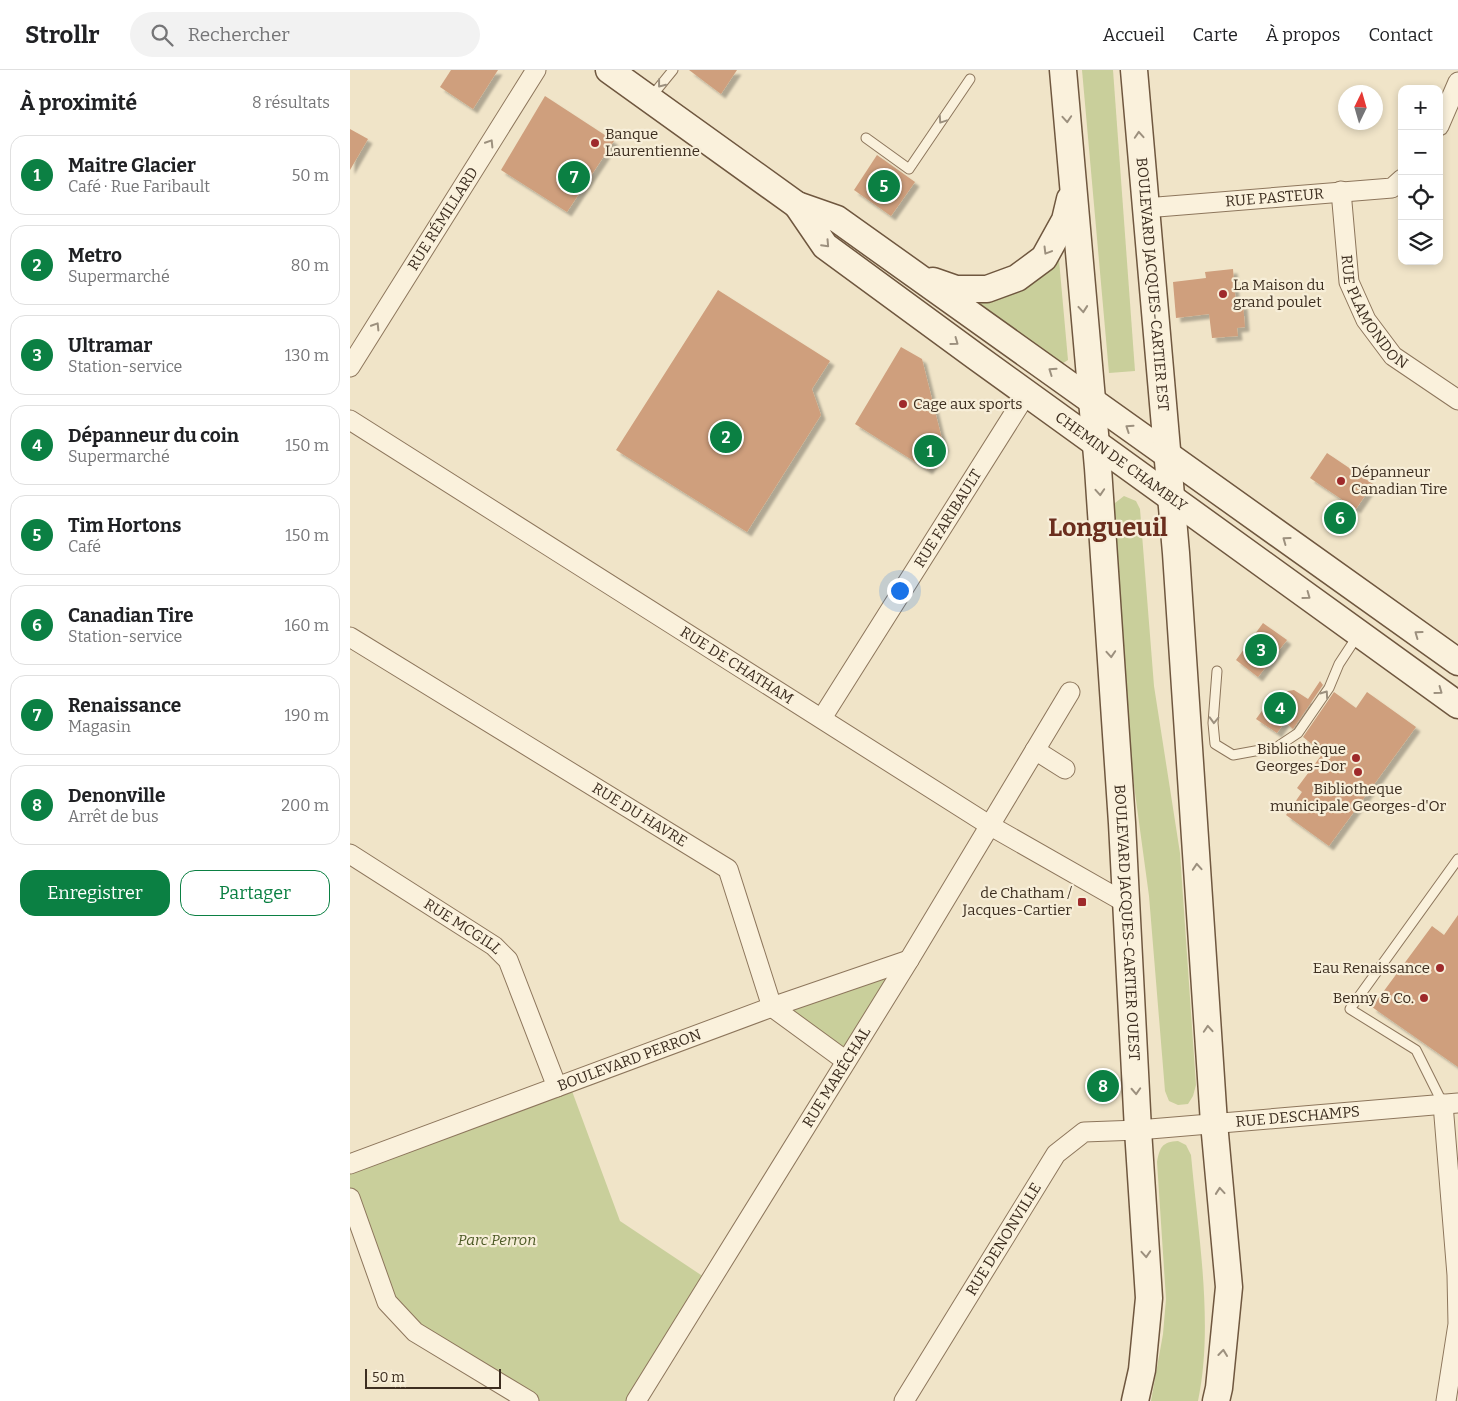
<!DOCTYPE html>
<html lang="fr">
<meta charset="utf-8">
<style>
body{margin:0;font-family:Bitter,serif;background:#f2f2f2;color:#202124}
.controls{position:absolute;right:15px;top:15px;display:grid;overflow:hidden;border-radius:10px;box-shadow:0 2px 8px #0003}
.controls button{width:45px;height:45px;display:grid;place-items:center;padding:0;border:0;border-bottom:1px solid #e0e0e0;background:#fff;color:#202124;font:25px sans-serif}
.compass{position:absolute;left:988px;top:15px;width:45px;height:45px;border-radius:50%;background:#fff;box-shadow:0 2px 8px #0003;rotate:5deg}
.scale{position:absolute;left:15px;bottom:12px;width:136px;box-sizing:border-box;padding-left:5px;border:2px solid #3d2e20;border-top:0;font-size:14px;line-height:18px;white-space:nowrap;color:#3d2e20;-webkit-text-stroke:4px #f7eed8;paint-order:stroke}
.you{position:absolute;left:549px;top:520px;width:18px;height:18px;margin:-12px;border:4px solid #fff;border-radius:50%;background:#1a73e8;box-shadow:0 0 0 8px #1a73e833}
.badge{display:grid;place-items:center;width:32px;height:32px;border-radius:50%;background:#0b8043;color:#fff;font-size:16px;font-weight:700}
.pin{position:absolute;translate:-50% -50%;border:2px solid #fff;box-shadow:0 1px 5px #0006}
.list{margin:0;padding:0;list-style:none}
h2{display:flex;justify-content:space-between;align-items:center;height:65px;margin:0;padding:0 20px;font-size:21px}
h2 small{font-size:16px;font-weight:400;color:#757577}
.list li{display:grid;grid-template-columns:32px 1fr auto;gap:15px;align-items:center;box-sizing:border-box;height:80px;margin:0 10px 10px;padding:0 10px;border:1px solid #e0e0e0;border-radius:15px}
.list b{display:block;font-size:19px;white-space:nowrap}
.list p{margin:0;font-size:16px;white-space:nowrap;color:#757577}
.list em{font-size:16px;font-style:normal;color:#757577}
.actions{display:flex;gap:10px;padding:15px 20px}
.actions a{flex:1;padding:11px 0;border:1px solid #0b8043;border-radius:15px;text-align:center;font-size:18px;color:#0b8043}
.actions .main{background:#0b8043;color:#fff}
.icon{flex:none;width:28px;height:28px;fill:none;stroke:currentColor;stroke-width:2;stroke-linecap:round;stroke-linejoin:round}
.map{position:relative;flex:none;width:1108px;height:1331px;overflow:hidden}
header{display:flex;align-items:center;gap:30px;box-sizing:border-box;height:70px;padding:0 25px;background:#fff;border-bottom:1px solid #e0e0e0}
header strong{font-size:24px}
nav{display:flex;gap:28px;margin-inline-start:auto;font-size:18px}
.search{width:350px;height:45px;background:#f2f2f2;display:flex;align-items:center;gap:12px;box-sizing:border-box;padding:0 18px;border-radius:28px;color:#757577;font-size:19px}
main{display:flex}
aside{flex:1;background:#fff}
.map>svg:first-child{display:block}
.green{fill:#c9cf9b}
.building{fill:#cf9f7d;filter:url(#shadow)}
.lines{fill:none;stroke-linecap:round;stroke-linejoin:round}
.lane-casing{stroke:#8d765c;stroke-width:11}
.street-casing{stroke:#8d765c;stroke-width:21}
.secondary-casing{stroke:#6f573f;stroke-width:29}
.lane{stroke:#faf1dc;stroke-width:9}
.street{stroke:#faf1dc;stroke-width:19}
.secondary{stroke:#faf1dc;stroke-width:26}
.oneway{stroke:#9c907e}
.poi-dot{fill:#9e2a2b;stroke:#f7eed8;stroke-width:2}
.labels{text-anchor:middle;dominant-baseline:central;stroke-width:4.5;stroke-linejoin:round;paint-order:stroke}
.poi-label{font-size:15px;fill:#3d2e20;stroke:#f7eed8;text-anchor:start}
.street-label{font-size:15px;fill:#3d2e20;stroke:#f7eed8}
.park-label{font-size:15px;font-style:italic;fill:#4d5a26;stroke:#f7eed8}
.town-label{font-size:25px;font-weight:bold;fill:#6b2e1e;stroke:#f7eed8}
</style>
<header>
<strong>Strollr</strong>
<div class="search"><svg class="icon" aria-label="search" viewBox="0 0 24 24"><circle cx="10" cy="10" r="6"/><path d="M15 15l6 6"/></svg>Rechercher</div>
<nav><a>Accueil</a><a>Carte</a><a>À propos</a><a>Contact</a></nav>
</header>
<main>
<aside>
<h2>À proximité<small>8 résultats</small></h2>
<ul class="list">
<li><span class="badge">1</span><div><b>Maitre Glacier</b><p>Café · Rue Faribault</p></div><em>50 m</em></li>
<li><span class="badge">2</span><div><b>Metro</b><p>Supermarché</p></div><em>80 m</em></li>
<li><span class="badge">3</span><div><b>Ultramar</b><p>Station-service</p></div><em>130 m</em></li>
<li><span class="badge">4</span><div><b>Dépanneur du coin</b><p>Supermarché</p></div><em>150 m</em></li>
<li><span class="badge">5</span><div><b>Tim Hortons</b><p>Café</p></div><em>150 m</em></li>
<li><span class="badge">6</span><div><b>Canadian Tire</b><p>Station-service</p></div><em>160 m</em></li>
<li><span class="badge">7</span><div><b>Renaissance</b><p>Magasin</p></div><em>190 m</em></li>
<li><span class="badge">8</span><div><b>Denonville</b><p>Arrêt de bus</p></div><em>200 m</em></li>
</ul>
<div class="actions"><a class="main">Enregistrer</a><a>Partager</a></div>
</aside>
<div class="map">
<svg width="1108" height="1331" viewBox="0 0 1108 1331">
<defs>
<filter id="shadow"><feDropShadow dx="4.5" dy="4.5" stdDeviation="1" flood-color="#0004"/></filter>
</defs>
<rect width="100%" height="100%" fill="#f0e4c8"/>
<!-- green -->
<g class="green">
<polygon points="732,0 763,0 785,301 759,303"/>
<polygon points="703,187 709,190 718,290 710,295 614,229"/>
<polygon points="774,426 786,431 790,439 804,616 830,783 846,1015 843,1026 838,1034 828,1035 819,1031 815,1021 799,826 783,708 763,444 765,433"/>
<polygon points="559,890 496,991 422,937"/>
<polygon points="219,1013 270,1151 360,1211 286,1331 179,1331 37,1232 0,1128 0,1094"/>
<path d="M828 1071 836 1075 841 1085C848 1163 864 1255 848 1331H801L813 1264 816 1229 807 1092C810 1077 812 1072 828 1071Z"/>
</g>
<!-- building -->
<g class="building">
<polygon points="101,0 148,0 123,39 90,17"/>
<polygon points="339,0 387,0 371,24"/>
<polygon points="195,26 264,71 217,142 151,100"/>
<polygon points="0,59 18,69 0,100"/>
<polygon points="527,85 565,112 541,146 504,120"/>
<polygon points="883,199 886,235 893,234 895,257 887,258 888,266 862,268 859,244 826,248 823,212 856,208 855,202"/>
<polygon points="368,220 480,291 462,319 471,345 397,462 266,380"/>
<polygon points="551,277 572,289 594,377 578,400 505,354"/>
<polygon points="977,383 1023,414 1006,439 960,408"/>
<polygon points="913,553 937,570 908,607 886,590"/>
<polygon points="970,611 973,615 943,659 935,652 927,663 906,649 925,623 944,620 958,629"/>
<polygon points="984,622 1006,638 1017,622 1066,657 979,776 936,745 952,722 947,718 973,683 953,667"/>
<polygon points="1108,845 1108,997 1022,937 1082,856 1094,865"/>
</g>
<g class="lines">
<defs>
<g id="lane">
<polyline points="301,27 323,0"/>
<polyline points="516,68 559,99 620,9"/>
<polyline points="867,601 863,653 865,674 883,685 927,677 948,663 979,618 989,594 1008,565"/>
<polyline points="1093,1034 1066,980 1000,939 1108,789"/>
</g>
<g id="street">
<polyline points="1089,56 1108,12"/>
<path id="s1" d="M991 121 999 212 1016 250 1043 286 1108 330"/>
<path id="s2" d="M795 138 1042 118 1052 109"/>
<path id="s3" d="M0 297 186 0"/>
<path id="s4" d="M0 350 639 755 776 833"/>
<path id="s5" d="M0 567 378 799 422 937 496 991"/>
<path id="s6" d="M472 648 677 323"/>
<polyline points="685,680 715,699"/>
<path id="s7" d="M0 784 144 876 158 890 207 1017"/>
<polyline points="1093,1034 1107,1205 1108,1254 1096,1331"/>
<path id="s8" d="M0 1094 422 937 559 890"/>
<polyline points="0,1128 37,1232 65,1262 179,1331"/>
<path id="s9" d="M286 1331 559 890 720 622"/>
<path id="s10" d="M554 1331 706 1084 734 1062 788 1060 1108 1033"/>
</g>
<g id="secondary">
<polyline points="259,0 447,135 487,149 1108,592"/>
<path id="s11" d="M713 0 748 398 772 753 788 1060 799 1228 792 1300 785 1331"/>
<path id="s12" d="M784 0 826 483 864 1053 879 1217 869 1318 866 1331"/>
<path id="s13" d="M447 135 475 176 625 286 1108 635"/>
<polyline points="583,211 606,219 637,219 667,208 694,188 715,150 720,129"/>
</g>
</defs>
<!-- lane casing -->
<use href="#lane" class="lane-casing"/>
<!-- street casing -->
<use href="#street" class="street-casing"/>
<!-- secondary casing -->
<use href="#secondary" class="secondary-casing"/>
<!-- lane -->
<use href="#lane" class="lane"/>
<!-- street -->
<use href="#street" class="street"/>
<!-- secondary -->
<use href="#secondary" class="secondary"/>
</g>
<!-- one-way arrows -->
<defs><path id="oneway-chevron" d="M-2-3.5L2.5 0L-2 3.5" fill="none" stroke-width="1.6" stroke-linecap="round" stroke-linejoin="round" transform="scale(1.25)"/></defs>
<g class="oneway">
<use href="#oneway-chevron" transform="translate(311 14) rotate(128)"/>
<use href="#oneway-chevron" transform="translate(717 49) rotate(86)"/>
<use href="#oneway-chevron" transform="translate(592 50) rotate(124)"/>
<use href="#oneway-chevron" transform="translate(789 65) rotate(-94)"/>
<use href="#oneway-chevron" transform="translate(140 73) rotate(-58)"/>
<use href="#oneway-chevron" transform="translate(476 174) rotate(47)"/>
<use href="#oneway-chevron" transform="translate(697 181) rotate(121)"/>
<use href="#oneway-chevron" transform="translate(733 239) rotate(85)"/>
<use href="#oneway-chevron" transform="translate(26 256) rotate(-58)"/>
<use href="#oneway-chevron" transform="translate(605 272) rotate(36)"/>
<use href="#oneway-chevron" transform="translate(702 301) rotate(-145)"/>
<use href="#oneway-chevron" transform="translate(779 358) rotate(-146)"/>
<use href="#oneway-chevron" transform="translate(750 422) rotate(86)"/>
<use href="#oneway-chevron" transform="translate(936 470) rotate(-144)"/>
<use href="#oneway-chevron" transform="translate(957 526) rotate(36)"/>
<use href="#oneway-chevron" transform="translate(1068 564) rotate(-144)"/>
<use href="#oneway-chevron" transform="translate(761 584) rotate(86)"/>
<use href="#oneway-chevron" transform="translate(1089 621) rotate(36)"/>
<use href="#oneway-chevron" transform="translate(975 624) rotate(-55)"/>
<use href="#oneway-chevron" transform="translate(864 650) rotate(92)"/>
<use href="#oneway-chevron" transform="translate(847 797) rotate(-94)"/>
<use href="#oneway-chevron" transform="translate(858 959) rotate(-94)"/>
<use href="#oneway-chevron" transform="translate(786 1021) rotate(87)"/>
<use href="#oneway-chevron" transform="translate(870 1121) rotate(-95)"/>
<use href="#oneway-chevron" transform="translate(796 1184) rotate(86)"/>
<use href="#oneway-chevron" transform="translate(873 1283) rotate(-84)"/>
</g>
<!-- markers -->
<g class="poi-dot">
<circle cx="245" cy="73" r="5"/>
<circle cx="873" cy="224" r="5"/>
<circle cx="553" cy="334" r="5"/>
<circle cx="991" cy="411" r="5"/>
<circle cx="1006" cy="688" r="5"/>
<circle cx="1008" cy="702" r="5"/>
<rect x="727" y="827" width="10" height="10" rx="2.5"/>
<circle cx="1090" cy="898" r="5"/>
<circle cx="1074" cy="928" r="5"/>
</g>
<g class="labels">
<!-- poi labels -->
<g class="poi-label">
<text x="255" y="64">Banque<tspan x="255" dy="17">Laurentienne</tspan></text>
<text x="883" y="215">La Maison du<tspan x="883" dy="17">grand poulet</tspan></text>
<text x="563" y="334">Cage aux sports</text>
<text x="1001" y="402">Dépanneur<tspan x="1001" dy="17">Canadian Tire</tspan></text>
<text x="996" y="679" text-anchor="end">Bibliothèque<tspan x="996" dy="17">Georges-Dor</tspan></text>
<text x="1008" y="719" text-anchor="middle">Bibliotheque<tspan x="1008" dy="17">municipale Georges-d'Or</tspan></text>
<text x="722" y="823" text-anchor="end">de Chatham /<tspan x="722" dy="17">Jacques-Cartier</tspan></text>
<text x="1080" y="898" text-anchor="end">Eau Renaissance</text>
<text x="1064" y="928" text-anchor="end">Benny &amp; Co.</text>
</g>
<!-- street labels -->
<g class="street-label">
<text stroke="none"><textPath href="#s2" startOffset="130">RUE PASTEUR</textPath></text>
<text stroke="none"><textPath href="#s3" startOffset="175">RUE RÉMILLARD</textPath></text>
<text stroke="none"><textPath href="#s12" startOffset="215">BOULEVARD JACQUES-CARTIER EST</textPath></text>
<text stroke="none"><textPath href="#s1" startOffset="129">RUE PLAMONDON</textPath></text>
<text stroke="none"><textPath href="#s13" startOffset="416">CHEMIN DE CHAMBLY</textPath></text>
<text stroke="none"><textPath href="#s6" startOffset="236">RUE FARIBAULT</textPath></text>
<text stroke="none"><textPath href="#s4" startOffset="458">RUE DE CHATHAM</textPath></text>
<text stroke="none"><textPath href="#s5" startOffset="340">RUE DU HAVRE</textPath></text>
<text stroke="none"><textPath href="#s11" startOffset="855">BOULEVARD JACQUES-CARTIER OUEST</textPath></text>
<text stroke="none"><textPath href="#s7" startOffset="134">RUE MCGILL</textPath></text>
<text stroke="none"><textPath href="#s8" startOffset="298">BOULEVARD PERRON</textPath></text>
<text stroke="none"><textPath href="#s9" startOffset="381">RUE MARÉCHAL</textPath></text>
<text stroke="none"><textPath href="#s10" startOffset="540">RUE DESCHAMPS</textPath></text>
<text stroke="none"><textPath href="#s10" startOffset="190">RUE DENONVILLE</textPath></text>
</g>
<!-- park labels -->
<g class="park-label">
<text x="147" y="1170">Parc Perron</text>
</g>
<!-- town labels -->
<g class="town-label">
<text x="758" y="458">Longueuil</text>
</g>
</g>
</svg>
<div class="controls">
<button>+</button>
<button>−</button>
<button><svg class="icon" aria-label="locate" viewBox="0 0 24 24"><circle cx="12" cy="12" r="6"/><path d="M12 2v4M12 18v4M2 12h4M18 12h4"/></svg></button>
<button><svg class="icon" aria-label="layers" viewBox="0 0 24 24"><path d="M12 4l9 5-9 5-9-5zM3 14l9 5 9-5"/></svg></button>
</div>
<svg class="compass" viewBox="-18 -18 36 36"><path d="M0-13l5 13h-10z" fill="#e53935"/><path d="M0 13l5-13h-10z" fill="#757577"/></svg>
<div class="scale">50 m</div>
<div class="you"></div>
<div class="pin badge" style="left:580px;top:381px">1</div>
<div class="pin badge" style="left:376px;top:367px">2</div>
<div class="pin badge" style="left:911px;top:580px">3</div>
<div class="pin badge" style="left:930px;top:638px">4</div>
<div class="pin badge" style="left:534px;top:116px">5</div>
<div class="pin badge" style="left:990px;top:448px">6</div>
<div class="pin badge" style="left:224px;top:107px">7</div>
<div class="pin badge" style="left:753px;top:1016px">8</div>
</div>
</main>
